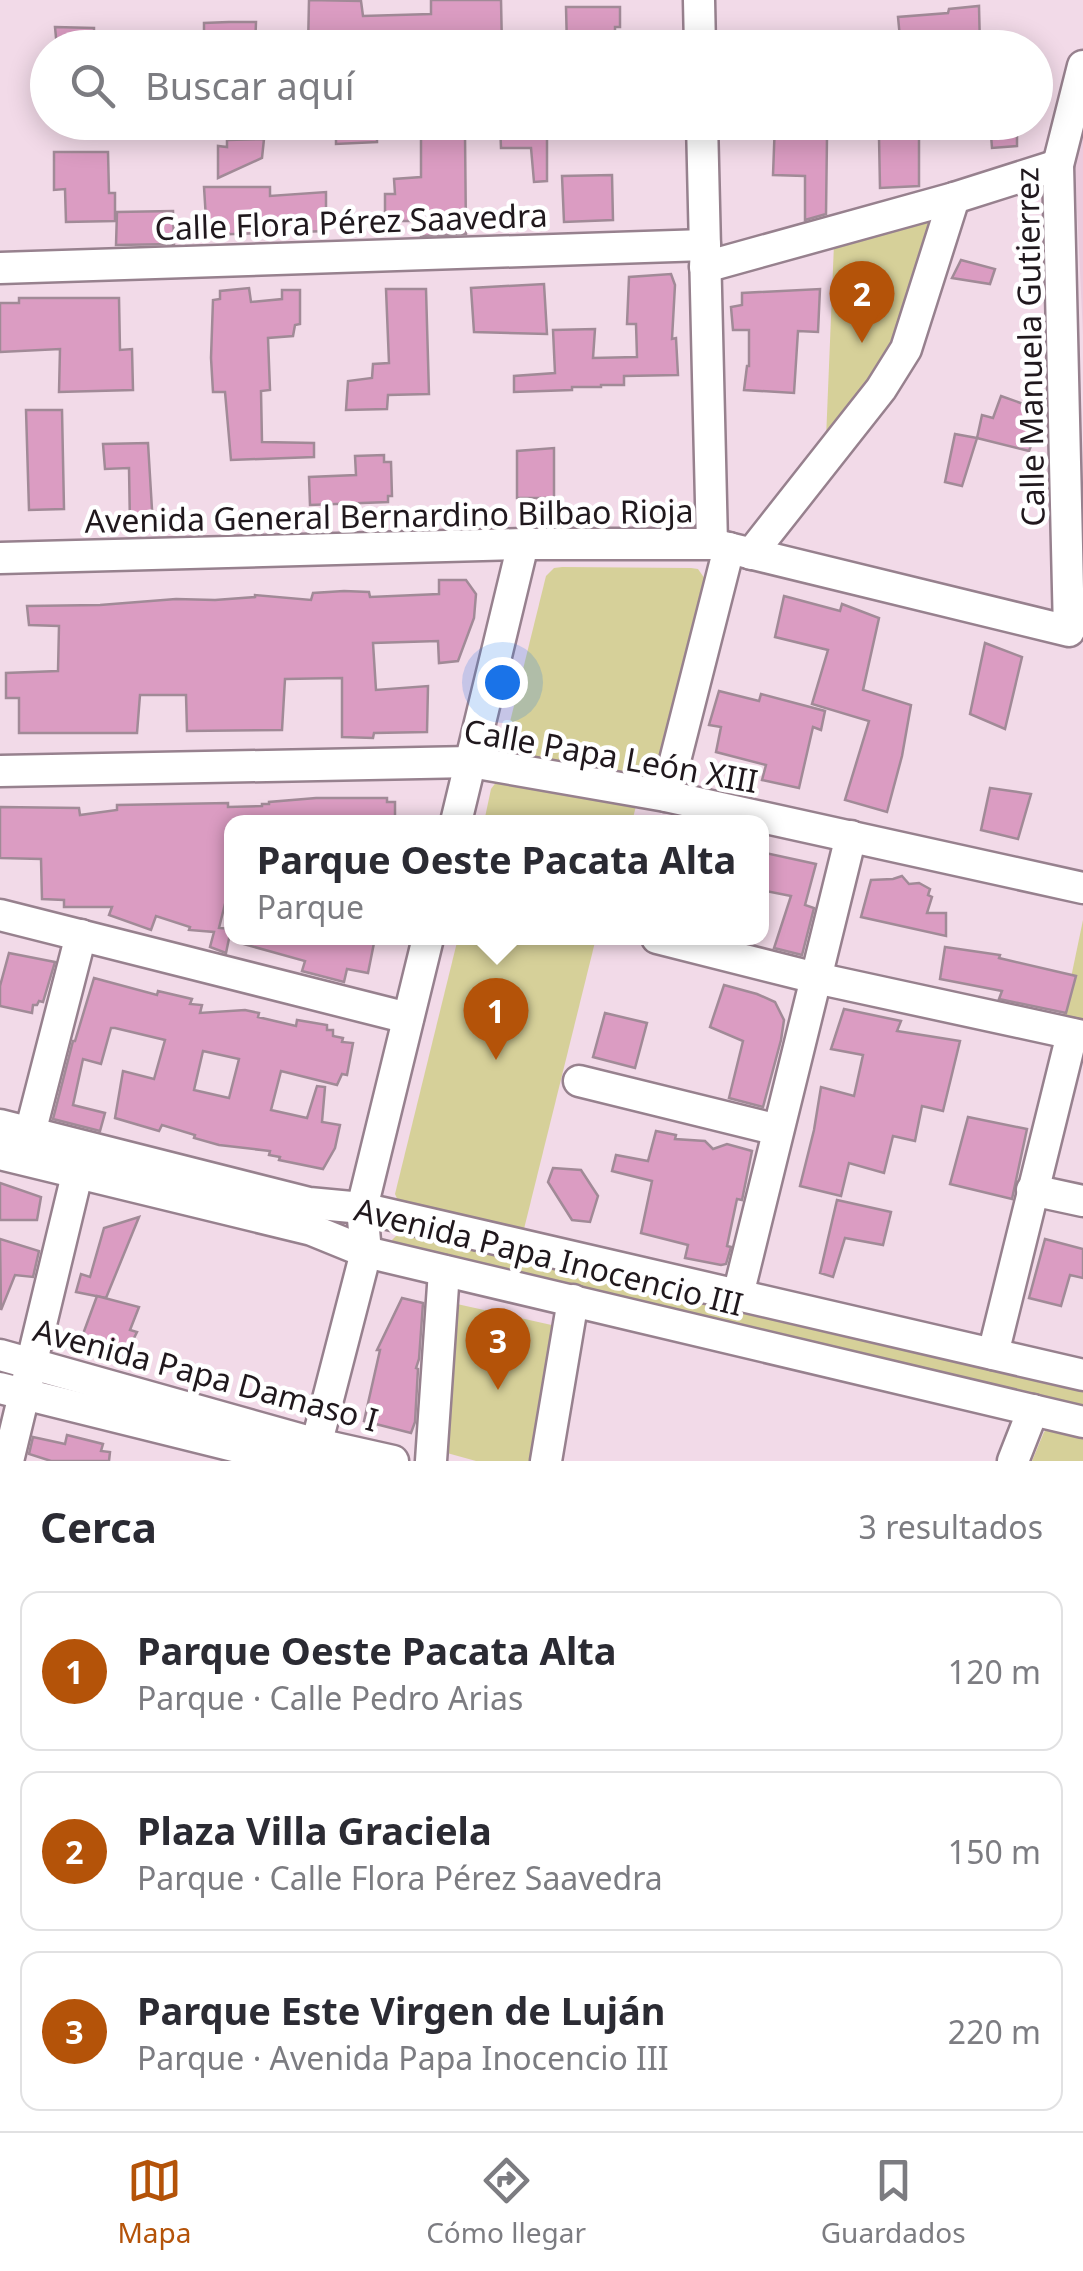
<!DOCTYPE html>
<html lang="es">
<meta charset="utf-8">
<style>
body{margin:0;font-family:"Noto Sans",sans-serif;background:#f7f7f7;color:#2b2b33}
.you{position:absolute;left:502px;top:682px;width:35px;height:35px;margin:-25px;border:8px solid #fff;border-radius:50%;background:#1a73e8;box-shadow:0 0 0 15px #1a73e833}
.badge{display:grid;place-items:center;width:65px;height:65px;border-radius:50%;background:#b45309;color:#fff;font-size:32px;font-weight:700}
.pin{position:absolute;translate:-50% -82px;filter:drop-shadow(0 2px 5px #0008)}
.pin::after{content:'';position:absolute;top:52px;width:35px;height:30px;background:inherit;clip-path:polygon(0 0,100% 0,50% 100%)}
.popup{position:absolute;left:224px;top:815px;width:545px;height:130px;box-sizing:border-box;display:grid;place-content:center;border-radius:20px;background:#fff;filter:drop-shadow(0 2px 8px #0005);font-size:32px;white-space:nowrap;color:#7c7c81}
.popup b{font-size:38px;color:#2b2b33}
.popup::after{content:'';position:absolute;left:50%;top:100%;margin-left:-20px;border:20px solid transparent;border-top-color:#fff}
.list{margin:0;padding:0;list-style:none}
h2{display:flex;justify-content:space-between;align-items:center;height:130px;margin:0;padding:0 40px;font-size:42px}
h2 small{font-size:32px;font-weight:400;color:#7c7c81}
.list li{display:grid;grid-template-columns:65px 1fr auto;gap:30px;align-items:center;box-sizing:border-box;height:160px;margin:0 20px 20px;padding:0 20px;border:2px solid #e1e1e2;border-radius:20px}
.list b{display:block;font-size:38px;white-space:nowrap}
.list p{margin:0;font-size:32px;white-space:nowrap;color:#7c7c81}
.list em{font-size:32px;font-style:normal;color:#7c7c81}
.icon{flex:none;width:55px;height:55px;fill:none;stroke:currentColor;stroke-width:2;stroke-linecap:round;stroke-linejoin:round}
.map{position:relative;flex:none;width:1083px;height:1461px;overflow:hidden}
.search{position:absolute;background:#fff;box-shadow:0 5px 25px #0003;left:30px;right:30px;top:30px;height:110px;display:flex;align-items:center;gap:25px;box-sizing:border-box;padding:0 35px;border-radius:55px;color:#7c7c81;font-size:38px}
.sheet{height:670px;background:#fff}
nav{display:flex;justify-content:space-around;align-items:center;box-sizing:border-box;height:140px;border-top:2px solid #e1e1e2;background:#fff;font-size:28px;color:#7c7c81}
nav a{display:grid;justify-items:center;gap:5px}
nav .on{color:#b45309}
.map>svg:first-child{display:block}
.built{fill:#ebcbdd}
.green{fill:#d6d099}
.building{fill:#db9cc2;stroke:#a18a97;stroke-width:2.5;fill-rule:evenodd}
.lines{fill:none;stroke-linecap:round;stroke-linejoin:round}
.minor-casing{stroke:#97818e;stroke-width:35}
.minor{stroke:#fff;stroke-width:30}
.labels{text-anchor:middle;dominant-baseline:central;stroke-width:9;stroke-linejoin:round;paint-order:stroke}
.street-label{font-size:32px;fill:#20181d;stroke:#fff}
</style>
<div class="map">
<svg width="1083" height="1461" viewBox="0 0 1083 1461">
<rect width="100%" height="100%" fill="#f2dae8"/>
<!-- built -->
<polygon class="built" points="1083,133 1083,335 1075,165"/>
<!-- green -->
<g class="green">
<polygon points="927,218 937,225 904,324 884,361 826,439 834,244"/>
<polygon points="562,567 691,568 698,569 705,579 657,769 653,775 646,778 514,755 506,747 506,738 546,576 554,568"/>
<polygon points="497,781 636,806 632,822 484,822 491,789"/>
<polygon points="1083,920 1083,1021 1063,1016"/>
<polygon points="458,938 596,938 522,1237 398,1201 395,1194"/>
<polygon points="412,1233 1083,1388 1083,1408 396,1248 392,1240 398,1234"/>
<polygon points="457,1304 556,1326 532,1461 476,1461 447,1453"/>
<polygon points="1050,1427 1083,1432 1083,1461 1032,1461 1044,1432"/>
</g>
<!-- building -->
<g class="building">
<polygon points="309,0 361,1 363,16 431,14 431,0 501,0 502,48 308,48"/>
<polygon points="979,6 980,48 901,48 898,17 948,13 949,9"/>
<polygon points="566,7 620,7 620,27 615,27 615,32 605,33 605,48 567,47"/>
<polygon points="229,22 256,22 255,48 204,48 204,23"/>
<polygon points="55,27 94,28 94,48 57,48"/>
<polygon points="336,122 377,122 377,142 336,144"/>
<polygon points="421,122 460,122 460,134 465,135 466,234 421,236 421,221 385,221 385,194 395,194 394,179 421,177"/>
<polygon points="500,122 547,122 547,181 534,182 531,148 501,148"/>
<polygon points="775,122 842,122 842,125 810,136 827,137 826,214 805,220 805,176 773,175"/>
<polygon points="990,122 1017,122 1017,146 992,148"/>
<polygon points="879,137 919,138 919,186 880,188"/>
<polygon points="264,139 262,158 218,178 218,146 227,147 227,140"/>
<polygon points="54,152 108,152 109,193 115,193 115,221 66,222 65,189 54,190"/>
<polygon points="612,175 613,220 564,222 562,176"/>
<polygon points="204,187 270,187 270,196 326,192 326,231 207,235"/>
<polygon points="173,211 174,244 116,245 117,212"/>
<polygon points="961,260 995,269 990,284 952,278"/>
<polygon points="671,274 675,285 672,339 676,338 678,375 624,376 624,385 601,385 601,387 572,387 572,390 514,392 514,376 555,373 553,330 595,329 593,358 637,357 636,324 627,324 629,277"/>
<polygon points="544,284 547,334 474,332 471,288"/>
<polygon points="249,288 251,302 282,299 282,290 300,290 300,324 295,325 293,336 268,338 270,390 261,391 262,442 314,443 314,457 231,460 225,392 213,392 211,358 213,300 220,299 220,291"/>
<polygon points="386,289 426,289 429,394 388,395 387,409 346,410 348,381 372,378 373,364 389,363"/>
<polygon points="820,289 818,332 798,331 794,393 744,390 747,366 749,366 749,330 733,330 731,307 742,305 742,293"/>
<polygon points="19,298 119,298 120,350 132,349 133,390 59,392 60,349 0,352 0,303 19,303"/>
<polygon points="1001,396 1032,407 1028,429 1036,433 1029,451 977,438 982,415 993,418"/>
<polygon points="26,410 62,410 64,509 29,510"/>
<polygon points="955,434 977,438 962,486 945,482"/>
<polygon points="148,443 153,526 130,526 129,468 105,469 103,444"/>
<polygon points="554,448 554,498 517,498 517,451"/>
<polygon points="384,455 384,462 391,462 392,496 388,496 388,502 310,505 309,477 356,475 355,456"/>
<polygon points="439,580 466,580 476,594 474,618 458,661 439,663 438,641 373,643 376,690 428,686 427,732 374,733 373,738 342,737 342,678 285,679 282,730 187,731 186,695 140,695 137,733 19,733 19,698 6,698 6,673 58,671 59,626 29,625 27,606 100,605 176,599 215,600 255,597 255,595 311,600 313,593 344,591 369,592 370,597 439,594"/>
<polygon points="784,596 840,611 842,604 879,618 863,690 911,705 902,756 887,812 845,800 869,721 812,704 828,650 775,637"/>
<polygon points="985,643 1022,657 1005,729 970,714"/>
<polygon points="719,691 759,701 761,694 825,711 821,730 813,727 799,788 762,780 766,765 716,752 721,727 709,725"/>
<polygon points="990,788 1031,794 1018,839 981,830"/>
<polygon points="316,798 387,798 387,802 395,802 395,822 231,822 231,880 219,928 231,929 226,953 210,947 214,932 189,930 190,927 156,916 151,930 109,915 112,907 64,907 64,900 42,899 41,859 0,858 0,807 79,808 80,815 117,810 117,805 228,803 228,807 262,806 262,804 269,804 269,802"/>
<polygon points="761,852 816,864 805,905 814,908 802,955 774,948 791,896 761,890"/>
<polygon points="902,876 909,884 919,883 930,889 928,895 932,897 927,913 946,913 946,936 861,917 871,880 893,879"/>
<polygon points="240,938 375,938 368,973 347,969 344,982 302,971 305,961 240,943"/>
<polygon points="945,947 1000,955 999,958 1076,976 1066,1013 999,999 1002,991 940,979"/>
<polygon points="9,953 55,962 43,1002 39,1001 37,1005 33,1005 32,1013 0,1006 0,986"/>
<path d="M94 978 157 995 158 991 192 999 190 1004 202 1005 200 1013 245 1010 259 1013 258 1017 296 1026 297 1020 327 1025V1030H333V1036L343 1038 342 1042 353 1043 347 1075 342 1074 337 1085 281 1071 271 1110 307 1118 317 1086 325 1087 322 1122 340 1125 335 1148 323 1169 279 1160 280 1157 269 1155 270 1151 219 1145 194 1138 195 1135 162 1125 159 1131 115 1118 123 1071 154 1079 165 1040 115 1028H111L101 1064 83 1059 73 1105 105 1113 100 1131 53 1119 73 1041H75ZM203 1051 239 1059 229 1098 194 1090Z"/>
<polygon points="724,985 757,994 775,1002 784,1020 781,1040 763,1107 729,1098 743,1041 710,1027"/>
<polygon points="844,1009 901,1021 897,1031 960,1041 943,1111 922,1106 915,1141 893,1136 884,1173 849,1163 841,1196 800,1186 814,1130 821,1087 854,1096 863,1055 831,1049"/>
<polygon points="605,1013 647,1023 635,1068 593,1057"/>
<polygon points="968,1117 1027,1129 1012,1199 950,1184"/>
<polygon points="656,1131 676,1135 675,1139 705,1141 713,1149 727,1144 752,1151 742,1200 737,1199 727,1246 731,1247 726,1264 721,1265 685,1258 688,1245 641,1233 652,1181 612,1171 616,1155 648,1161"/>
<polygon points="553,1168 581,1170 598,1196 590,1222 572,1220 548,1182"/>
<polygon points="0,1183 41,1197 37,1220 0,1220"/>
<polygon points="837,1200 891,1212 883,1245 845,1238 833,1277 820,1273"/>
<polygon points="139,1217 106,1298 76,1292 81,1274 90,1277 104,1228"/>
<polygon points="0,1239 39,1251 33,1277 15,1275 1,1310"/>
<polygon points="1045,1239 1083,1249 1083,1278 1070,1275 1061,1306 1029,1298"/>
<polygon points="97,1296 139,1307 130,1330 137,1332 123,1360 79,1345"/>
<polygon points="402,1298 423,1303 419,1359 416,1368 418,1369 415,1422 411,1433 364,1421 380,1350 377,1350"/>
<polygon points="67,1435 103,1444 101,1451 110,1452 109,1461 51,1461 29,1454 33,1437 65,1444"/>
</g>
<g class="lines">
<defs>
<g id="minor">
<polyline points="699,0 700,48"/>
<polyline points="702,122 712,544"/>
<polyline points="705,267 954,198 1058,165"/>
<polyline points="0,268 705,245"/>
<polyline points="751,554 881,389 906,349 954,198"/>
<polyline points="0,558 523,544 712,544 1069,631 1058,165 1083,66"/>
<polyline points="0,771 471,762 666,796 1083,888"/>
<polyline points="666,796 729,548"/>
<polyline points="456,822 523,544"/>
<polyline points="0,915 408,1018"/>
<polyline points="657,938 816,978 1083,1036"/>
<polyline points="579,1081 778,1130"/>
<polyline points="0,1125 309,1203 362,1208 1083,1375"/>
<polyline points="30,1133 81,935"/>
<polyline points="0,1154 312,1230 366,1252 1083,1422"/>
<polyline points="1032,1190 1083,1201"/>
<polyline points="738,1295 851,836"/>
<polyline points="993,1354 1072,1034"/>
<polyline points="0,1355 317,1444 393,1461"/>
<polyline points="0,1388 294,1461"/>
<polyline points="8,1461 81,1158"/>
<polyline points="312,1461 366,1252 362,1208 428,938"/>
<polyline points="431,1461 444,1271"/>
<polyline points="546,1461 573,1300"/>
<polyline points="1013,1461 1033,1410"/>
</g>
</defs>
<!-- minor casing -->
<use href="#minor" class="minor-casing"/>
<!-- minor -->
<use href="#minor" class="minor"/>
</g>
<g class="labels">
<!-- street labels -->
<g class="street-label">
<text transform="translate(351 221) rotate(-2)">Calle Flora Pérez Saavedra</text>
<text transform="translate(1029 347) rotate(-91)">Calle Manuela Gutierrez</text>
<text transform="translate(389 515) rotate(-1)">Avenida General Bernardino Bilbao Rioja</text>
<text transform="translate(611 755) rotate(10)">Calle Papa León XIII</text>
<text transform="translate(549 1256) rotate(14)">Avenida Papa Inocencio III</text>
<text transform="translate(206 1374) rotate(15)">Avenida Papa Damaso I</text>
</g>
</g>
</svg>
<div class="you"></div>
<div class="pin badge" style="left:496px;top:1060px">1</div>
<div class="popup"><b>Parque Oeste Pacata Alta</b>Parque</div>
<div class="pin badge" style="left:862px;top:343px">2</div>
<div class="pin badge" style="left:498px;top:1390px">3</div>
<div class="search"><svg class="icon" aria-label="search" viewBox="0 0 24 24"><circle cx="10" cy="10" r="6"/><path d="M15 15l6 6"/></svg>Buscar aquí</div>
</div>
<section class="sheet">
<h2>Cerca<small>3 resultados</small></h2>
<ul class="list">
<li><span class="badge">1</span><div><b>Parque Oeste Pacata Alta</b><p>Parque · Calle Pedro Arias</p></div><em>120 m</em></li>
<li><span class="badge">2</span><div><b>Plaza Villa Graciela</b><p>Parque · Calle Flora Pérez Saavedra</p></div><em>150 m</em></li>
<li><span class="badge">3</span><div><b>Parque Este Virgen de Luján</b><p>Parque · Avenida Papa Inocencio III</p></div><em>220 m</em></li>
</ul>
</section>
<nav>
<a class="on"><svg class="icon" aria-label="map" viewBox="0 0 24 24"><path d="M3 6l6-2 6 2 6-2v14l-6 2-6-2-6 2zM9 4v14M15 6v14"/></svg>Mapa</a>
<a><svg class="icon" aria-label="directions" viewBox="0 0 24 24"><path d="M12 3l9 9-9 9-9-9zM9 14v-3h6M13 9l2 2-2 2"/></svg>Cómo llegar</a>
<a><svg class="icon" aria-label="saved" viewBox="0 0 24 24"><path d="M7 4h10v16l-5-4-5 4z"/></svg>Guardados</a>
</nav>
